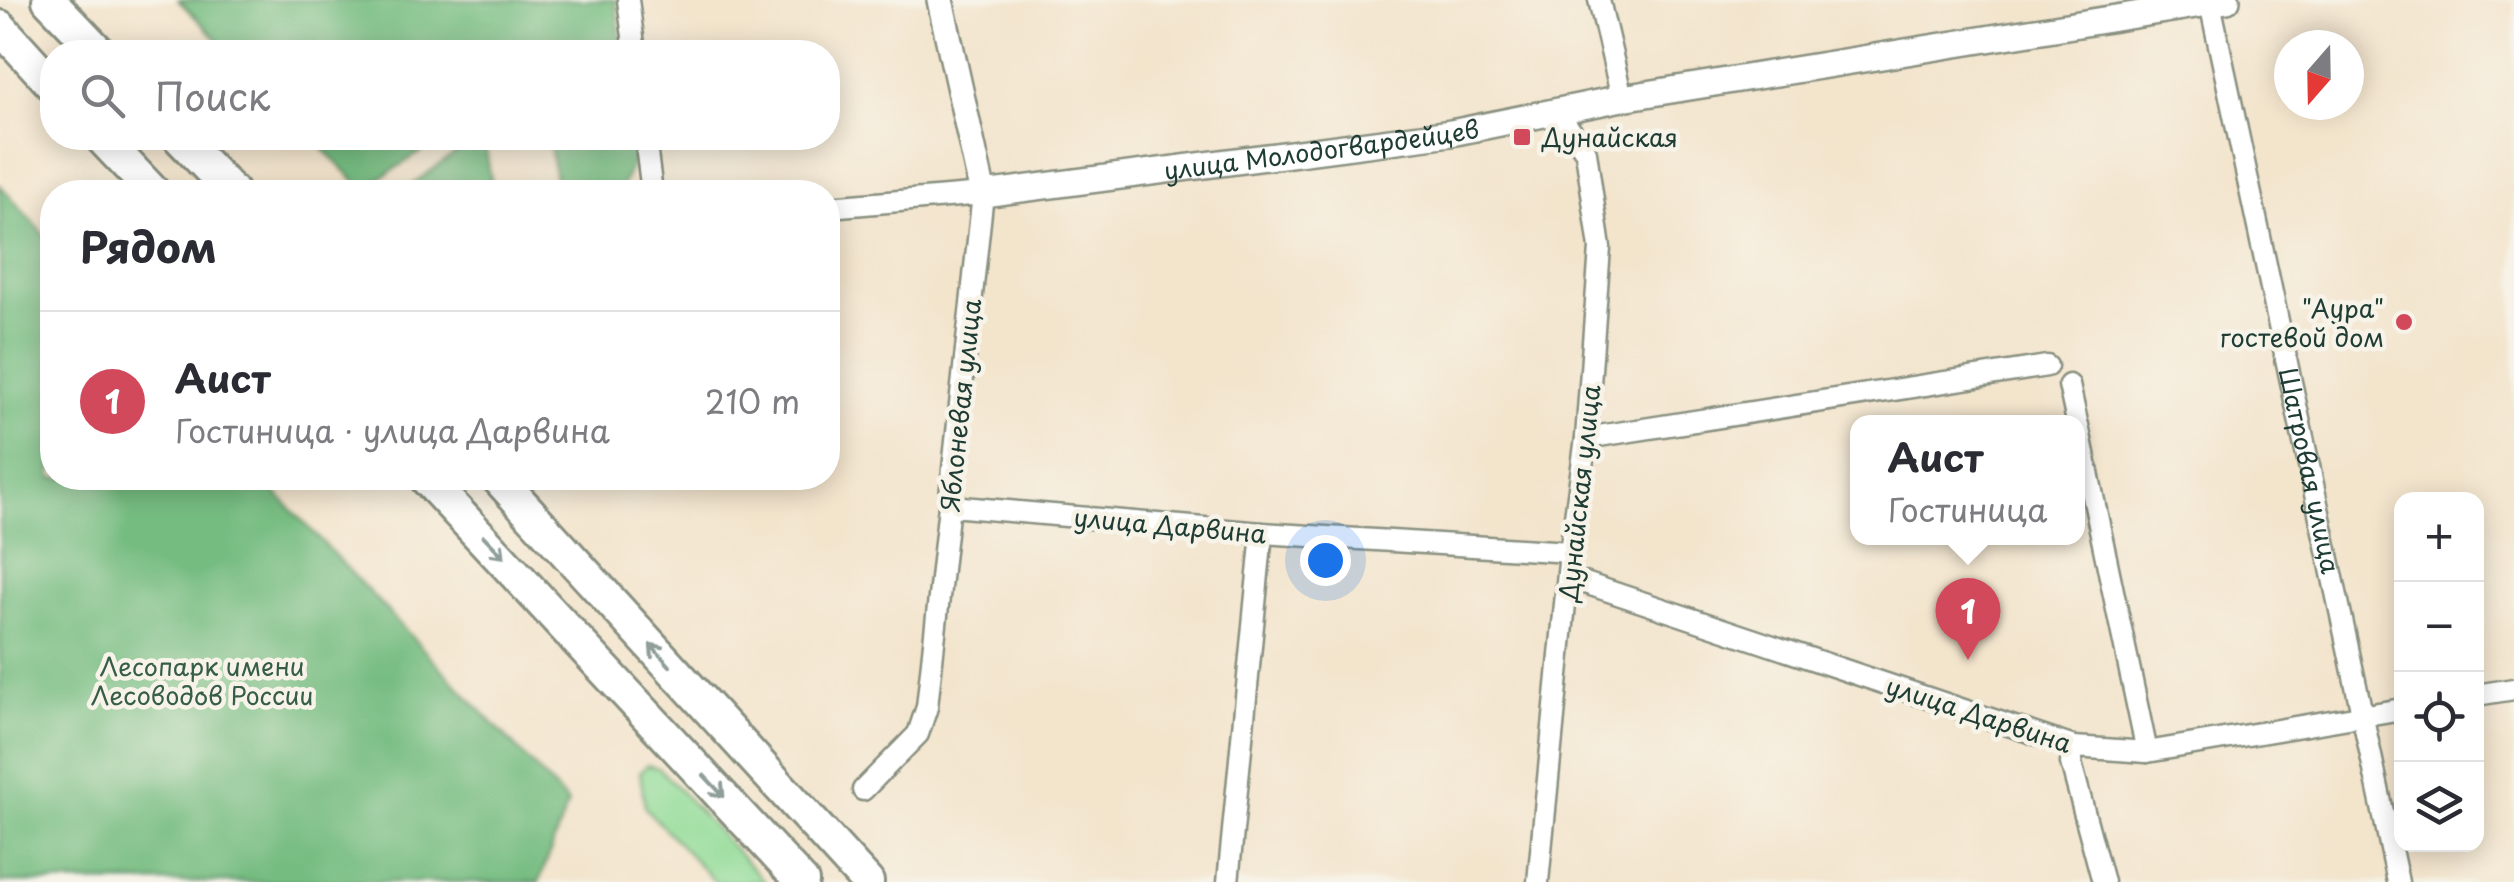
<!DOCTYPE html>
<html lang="ru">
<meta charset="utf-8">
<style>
body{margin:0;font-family:"Playpen Sans",sans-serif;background:#f2f2f3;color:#2b2b33}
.controls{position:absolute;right:30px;bottom:30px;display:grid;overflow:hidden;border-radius:20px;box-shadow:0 5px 25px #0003}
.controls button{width:90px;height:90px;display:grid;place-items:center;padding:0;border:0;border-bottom:2px solid #e1e1e2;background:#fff;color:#2b2b33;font:50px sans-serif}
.compass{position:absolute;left:2274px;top:30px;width:90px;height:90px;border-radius:50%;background:#fff;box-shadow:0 5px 25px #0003;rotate:200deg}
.you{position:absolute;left:1325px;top:560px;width:35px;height:35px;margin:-25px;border:8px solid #fff;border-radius:50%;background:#1a73e8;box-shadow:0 0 0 15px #1a73e833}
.badge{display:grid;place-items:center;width:65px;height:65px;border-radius:50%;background:#d1495b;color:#fff;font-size:32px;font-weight:700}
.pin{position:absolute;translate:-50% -82px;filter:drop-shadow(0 2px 5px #0008)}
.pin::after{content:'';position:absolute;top:52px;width:35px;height:30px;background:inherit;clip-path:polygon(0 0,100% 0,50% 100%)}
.popup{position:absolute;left:1850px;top:415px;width:235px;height:130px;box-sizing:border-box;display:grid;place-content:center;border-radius:20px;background:#fff;filter:drop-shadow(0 2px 8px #0005);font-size:32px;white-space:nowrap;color:#7c7c81}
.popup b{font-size:38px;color:#2b2b33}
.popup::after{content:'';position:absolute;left:50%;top:100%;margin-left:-20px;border:20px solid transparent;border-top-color:#fff}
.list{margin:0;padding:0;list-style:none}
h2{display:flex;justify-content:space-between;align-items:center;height:130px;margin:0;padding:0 40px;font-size:42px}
h2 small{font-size:32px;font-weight:400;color:#7c7c81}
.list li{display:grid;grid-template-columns:65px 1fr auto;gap:30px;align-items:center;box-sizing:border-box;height:180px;padding:0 40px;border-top:2px solid #e1e1e2}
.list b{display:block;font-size:38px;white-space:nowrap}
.list p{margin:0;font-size:32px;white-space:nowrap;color:#7c7c81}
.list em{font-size:32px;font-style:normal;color:#7c7c81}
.icon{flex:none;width:55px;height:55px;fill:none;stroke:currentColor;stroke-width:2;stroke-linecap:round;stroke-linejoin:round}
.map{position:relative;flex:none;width:2514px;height:882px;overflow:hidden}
.search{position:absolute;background:#fff;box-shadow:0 5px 25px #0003;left:40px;top:40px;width:800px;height:110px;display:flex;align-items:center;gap:25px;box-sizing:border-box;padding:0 35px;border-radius:40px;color:#7c7c81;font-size:38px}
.panel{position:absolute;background:#fff;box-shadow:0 5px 25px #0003;left:40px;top:180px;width:800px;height:310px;border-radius:40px}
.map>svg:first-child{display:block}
.green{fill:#92dc98;stroke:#588c66;stroke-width:2.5}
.forest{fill:#75bc80;stroke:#4a7c5a;stroke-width:2.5}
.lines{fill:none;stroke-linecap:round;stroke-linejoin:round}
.minor-casing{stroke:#899080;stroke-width:25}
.tertiary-casing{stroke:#899080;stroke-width:30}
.primary-casing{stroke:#899080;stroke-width:38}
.minor{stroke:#fff;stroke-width:20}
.tertiary{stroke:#fff;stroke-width:25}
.primary{stroke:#fff;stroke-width:32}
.oneway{stroke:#8f9e9a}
.poi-dot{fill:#d1495b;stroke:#f7f3e8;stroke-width:4}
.labels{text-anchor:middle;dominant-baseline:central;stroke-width:9;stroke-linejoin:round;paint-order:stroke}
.poi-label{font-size:25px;fill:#1f3d34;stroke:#f7f3e8;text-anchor:start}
.street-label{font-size:25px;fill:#1f3d34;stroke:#f7f3e8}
.park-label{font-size:25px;fill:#365d48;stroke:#f7f3e8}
</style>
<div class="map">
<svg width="2514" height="882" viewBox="0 0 2514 882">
<rect width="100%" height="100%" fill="#f7f3e8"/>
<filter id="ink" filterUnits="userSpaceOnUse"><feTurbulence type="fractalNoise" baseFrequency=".01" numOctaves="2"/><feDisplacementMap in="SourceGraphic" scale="20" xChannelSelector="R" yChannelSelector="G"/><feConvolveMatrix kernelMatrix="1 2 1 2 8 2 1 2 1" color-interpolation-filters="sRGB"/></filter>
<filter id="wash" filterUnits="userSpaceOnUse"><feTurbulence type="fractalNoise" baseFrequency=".0048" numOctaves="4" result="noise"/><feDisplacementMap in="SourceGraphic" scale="40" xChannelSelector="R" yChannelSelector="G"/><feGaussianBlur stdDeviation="2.25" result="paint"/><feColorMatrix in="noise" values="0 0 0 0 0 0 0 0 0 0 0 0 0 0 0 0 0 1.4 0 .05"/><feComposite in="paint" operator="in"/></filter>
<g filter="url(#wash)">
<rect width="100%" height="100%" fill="#f3e4cc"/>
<!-- green -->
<polygon class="green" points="647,765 659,768 765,882 715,882 645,808 640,773"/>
<!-- forest -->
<g class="forest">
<polygon points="178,0 616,0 622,52 230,52"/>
<polygon points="313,138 443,138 363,189"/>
<polygon points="477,138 484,138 493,192 401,192"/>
<polygon points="549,138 632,138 635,158 620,191 557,192"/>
<polygon points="0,185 52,244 52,478 262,478 568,803 539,882 0,882"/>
</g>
</g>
<g filter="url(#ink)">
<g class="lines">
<defs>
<g id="minor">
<polyline points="628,0 635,52"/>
<polyline points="1599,0 1622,98"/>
<path id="s1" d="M2210 3 2398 882"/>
<polyline points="645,138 652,192"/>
<polyline points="828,207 983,194 927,707 918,734 863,790"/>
<polyline points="2069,385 2077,422"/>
<polyline points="2078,425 2147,752"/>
<polyline points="1586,438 2047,366"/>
<polyline points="951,506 1262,533 1570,552"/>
<polyline points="1570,578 2074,747 2147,752 2402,709"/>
<polyline points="2476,695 2514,689"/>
<polyline points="2074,747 2071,763 2103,882"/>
<polyline points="1228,882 1262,533"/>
<polyline points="1538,882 1570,552 1586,438 1600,248 1586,152 1558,113"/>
</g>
<g id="tertiary">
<path id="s2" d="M940 0 983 194 1451 133 1622 98 2227 0"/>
</g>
<g id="primary">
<polyline points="49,0 99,52"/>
<polyline points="0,27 52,84"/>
<polyline points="102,138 153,192"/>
<polyline points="180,138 232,192"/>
<polyline points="426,478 802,882"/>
<polyline points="498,478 867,882"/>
</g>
</defs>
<!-- minor casing -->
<use href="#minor" class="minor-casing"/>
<!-- tertiary casing -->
<use href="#tertiary" class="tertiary-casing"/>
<!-- primary casing -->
<use href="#primary" class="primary-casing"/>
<!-- minor -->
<use href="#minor" class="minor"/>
<!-- tertiary -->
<use href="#tertiary" class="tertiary"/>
<!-- primary -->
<use href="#primary" class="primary"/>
</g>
<!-- one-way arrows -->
<defs><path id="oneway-shaft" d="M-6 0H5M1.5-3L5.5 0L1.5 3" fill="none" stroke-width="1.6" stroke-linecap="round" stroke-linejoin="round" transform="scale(2.5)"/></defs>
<g class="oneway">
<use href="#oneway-shaft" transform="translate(494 547) rotate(46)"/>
<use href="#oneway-shaft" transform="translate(660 655) rotate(-132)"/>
<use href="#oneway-shaft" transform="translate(714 786) rotate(47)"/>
</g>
</g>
<!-- markers -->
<g class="poi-dot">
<rect x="1512" y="127" width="20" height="20" rx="5"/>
<circle cx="2404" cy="322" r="10"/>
</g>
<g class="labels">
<!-- poi labels -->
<g class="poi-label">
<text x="1542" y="137">Дунайская</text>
<text x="2384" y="308" text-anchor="end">"Аура"<tspan x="2384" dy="29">гостевой дом</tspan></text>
</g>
<!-- street labels -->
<g class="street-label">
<text stroke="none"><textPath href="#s2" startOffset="540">улица Молодогвардейцев</textPath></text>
<text transform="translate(960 405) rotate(-84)">Яблоневая улица</text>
<text stroke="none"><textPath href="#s1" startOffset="478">Шатровая улица</textPath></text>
<text transform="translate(1579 493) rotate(-84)">Дунайская улица</text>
<text transform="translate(1170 525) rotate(5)">улица Дарвина</text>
<text transform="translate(1979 714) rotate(18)">улица Дарвина</text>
</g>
<!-- park labels -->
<g class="park-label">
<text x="202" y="666">Лесопарк имени<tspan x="202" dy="29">Лесоводов России</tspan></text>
</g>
</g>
</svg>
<div class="controls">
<button>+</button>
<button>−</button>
<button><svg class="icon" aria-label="locate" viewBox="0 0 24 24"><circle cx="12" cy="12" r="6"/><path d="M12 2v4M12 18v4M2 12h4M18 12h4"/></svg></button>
<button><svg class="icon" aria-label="layers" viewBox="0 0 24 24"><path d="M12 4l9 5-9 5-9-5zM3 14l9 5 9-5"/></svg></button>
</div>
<svg class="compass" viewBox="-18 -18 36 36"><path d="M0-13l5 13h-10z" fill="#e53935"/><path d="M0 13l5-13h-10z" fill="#7c7c81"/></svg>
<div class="you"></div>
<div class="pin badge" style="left:1968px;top:660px">1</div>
<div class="popup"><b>Аист</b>Гостиница</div>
<div class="search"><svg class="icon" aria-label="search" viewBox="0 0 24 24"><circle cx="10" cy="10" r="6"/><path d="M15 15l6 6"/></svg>Поиск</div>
<section class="panel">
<h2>Рядом<small></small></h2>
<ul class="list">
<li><span class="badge">1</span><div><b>Аист</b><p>Гостиница · улица Дарвина</p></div><em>210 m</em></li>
</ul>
</section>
</div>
